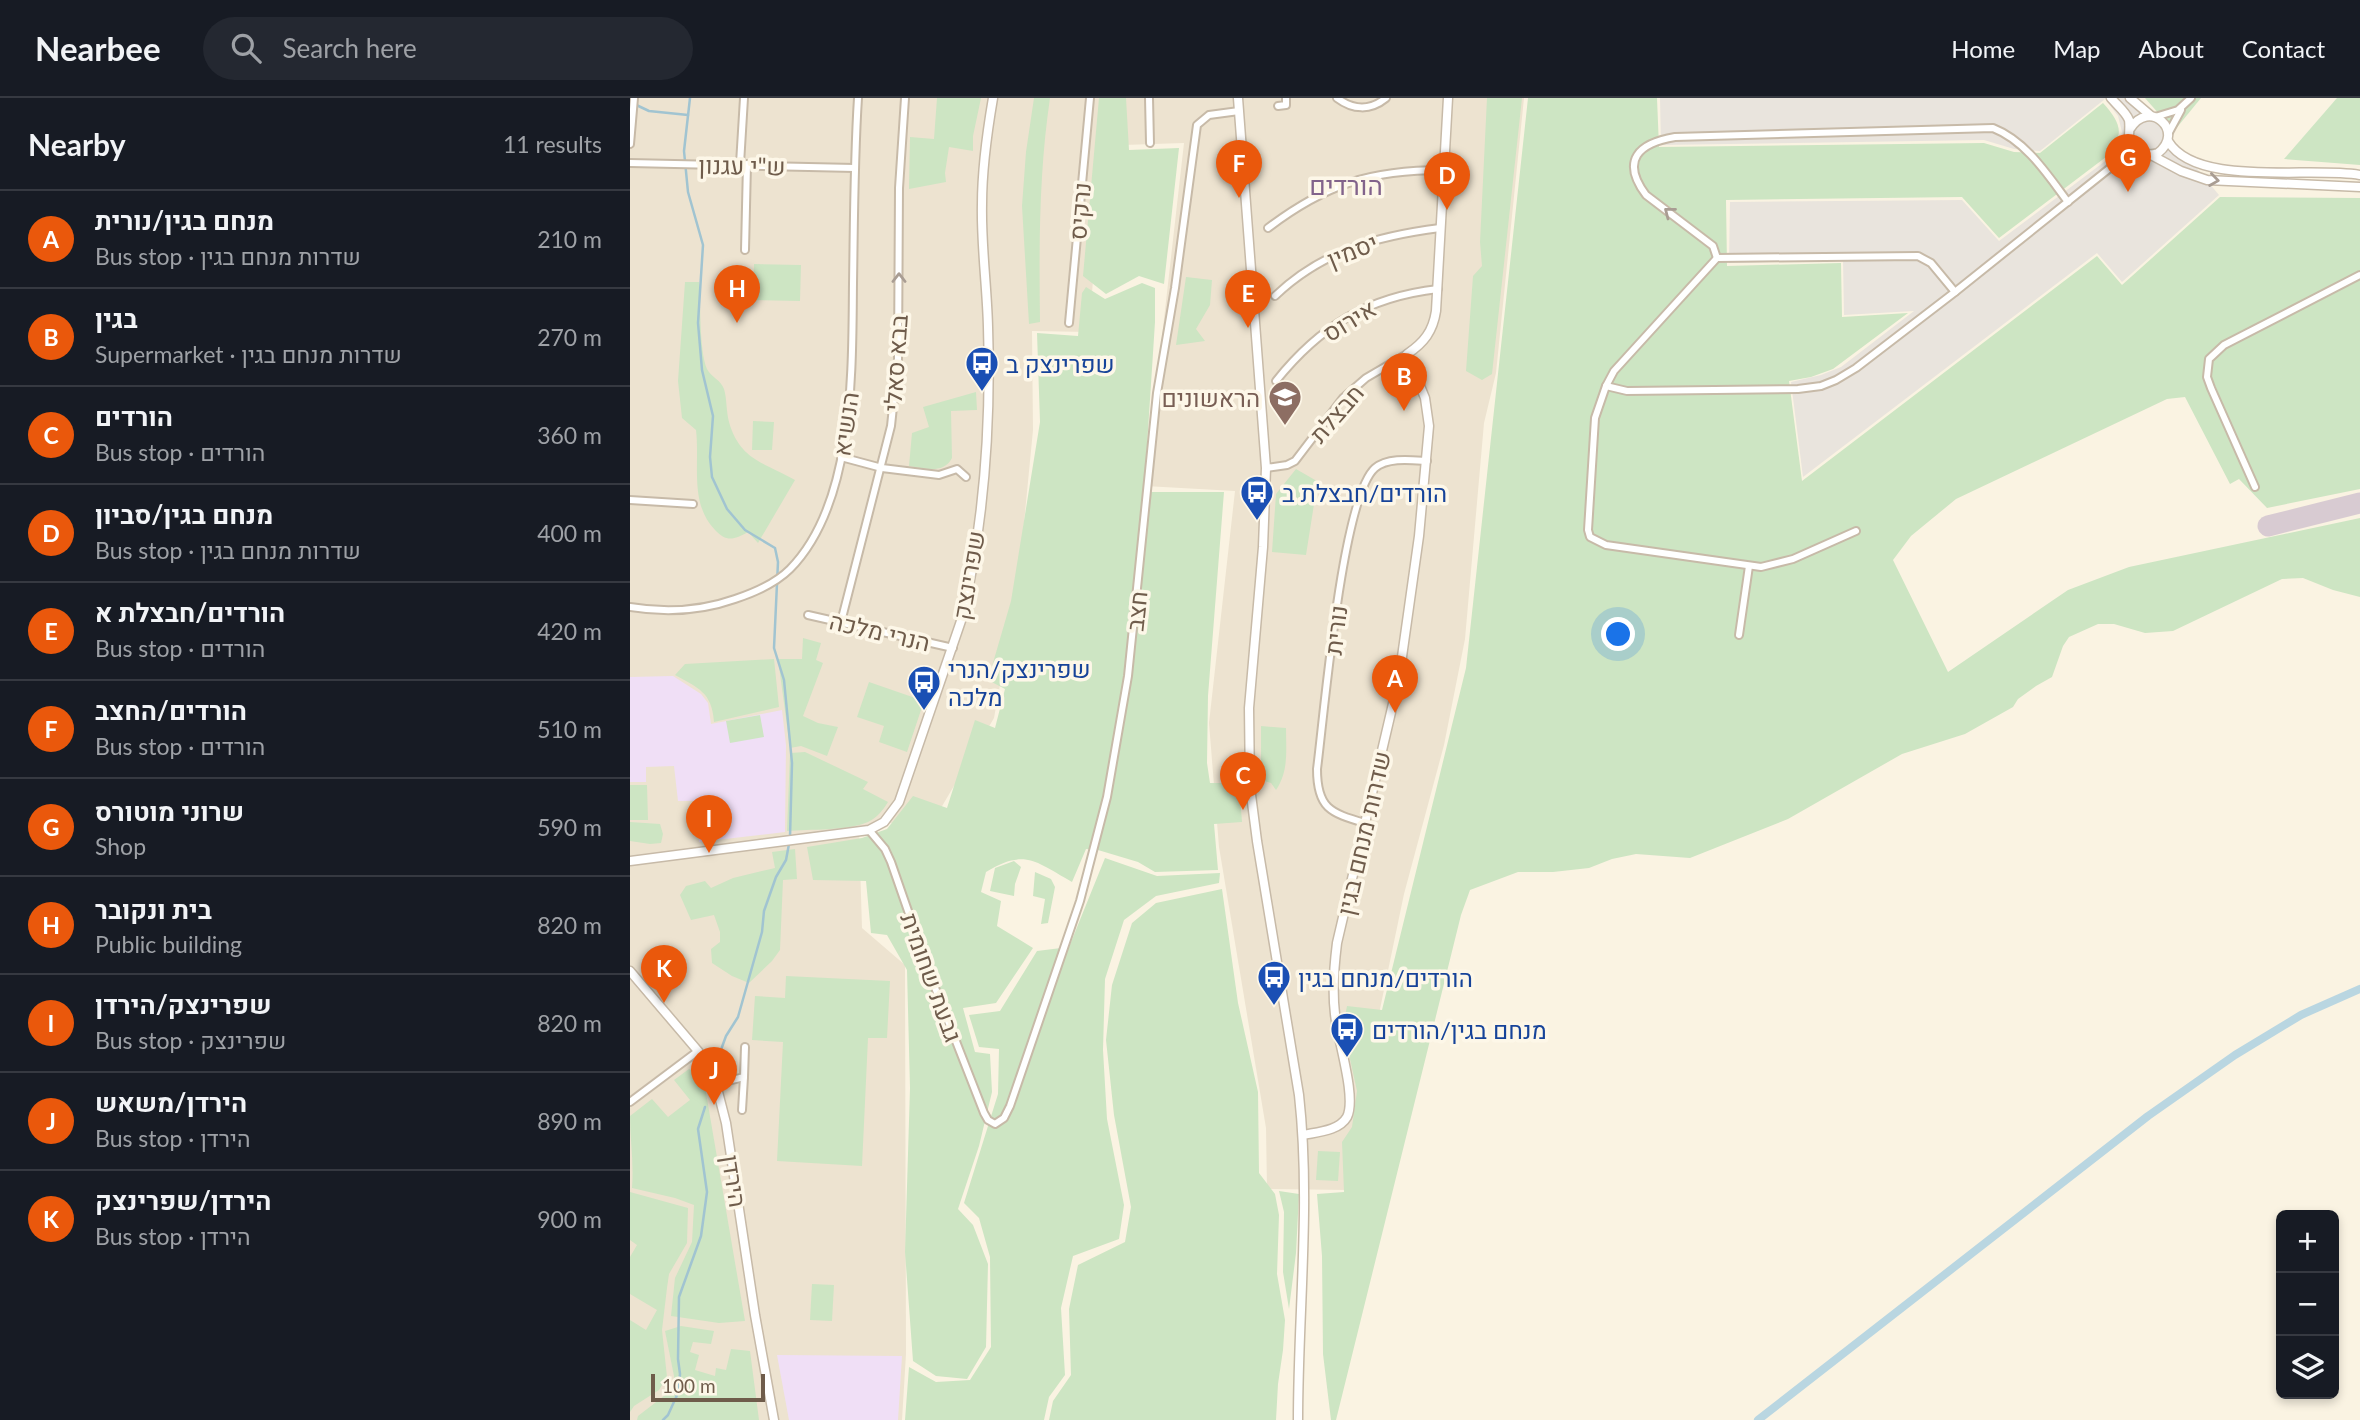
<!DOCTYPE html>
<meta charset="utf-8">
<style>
body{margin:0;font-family:Lato,Heebo,sans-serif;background:#242831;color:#f1f3f6}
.controls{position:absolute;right:21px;bottom:21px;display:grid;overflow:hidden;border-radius:10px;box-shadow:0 4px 10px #0003}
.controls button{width:63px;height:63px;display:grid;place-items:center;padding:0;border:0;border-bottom:2px solid #363941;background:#171b24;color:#f1f3f6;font:35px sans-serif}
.scale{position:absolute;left:21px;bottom:18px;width:114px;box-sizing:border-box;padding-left:7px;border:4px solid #6f5c4b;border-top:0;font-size:19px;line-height:24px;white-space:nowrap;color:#6f5c4b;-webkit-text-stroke:5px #fdf7e8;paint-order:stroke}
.you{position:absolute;left:989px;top:537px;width:24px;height:24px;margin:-18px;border:5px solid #fff;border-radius:50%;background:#1a73e8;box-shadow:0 0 0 10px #1a73e833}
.badge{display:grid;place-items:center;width:46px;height:46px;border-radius:50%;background:#ea580c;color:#fff;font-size:23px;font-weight:700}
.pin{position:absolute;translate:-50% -58px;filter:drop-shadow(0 2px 4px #0008)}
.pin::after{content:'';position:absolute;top:37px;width:24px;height:21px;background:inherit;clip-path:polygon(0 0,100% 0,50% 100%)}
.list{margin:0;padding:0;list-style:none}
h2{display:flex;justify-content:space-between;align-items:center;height:91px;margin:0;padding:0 28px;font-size:30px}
h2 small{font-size:23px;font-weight:400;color:#9ea1a6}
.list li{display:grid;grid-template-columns:46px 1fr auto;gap:21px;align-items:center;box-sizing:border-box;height:98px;padding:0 28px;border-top:2px solid #363941}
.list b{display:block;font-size:26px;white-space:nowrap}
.list p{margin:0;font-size:23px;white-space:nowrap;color:#9ea1a6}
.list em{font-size:23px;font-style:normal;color:#9ea1a6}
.icon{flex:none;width:38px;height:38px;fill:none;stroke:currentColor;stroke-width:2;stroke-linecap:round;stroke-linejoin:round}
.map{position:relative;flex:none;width:1730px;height:1322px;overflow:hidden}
header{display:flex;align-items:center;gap:42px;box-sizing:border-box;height:98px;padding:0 35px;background:#171b24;border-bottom:2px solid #363941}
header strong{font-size:33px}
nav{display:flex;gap:38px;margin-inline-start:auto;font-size:24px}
.search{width:490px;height:63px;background:#242831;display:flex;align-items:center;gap:18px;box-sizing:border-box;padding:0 24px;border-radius:38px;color:#9ea1a6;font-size:26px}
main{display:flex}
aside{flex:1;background:#171b24}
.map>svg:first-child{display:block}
.residential{fill:#ede3d0}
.industrial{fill:#e9e4dd}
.education{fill:#f0dff6}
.green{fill:#cde5c3}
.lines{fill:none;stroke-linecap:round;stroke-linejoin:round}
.stream{stroke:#a1c4d1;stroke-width:2.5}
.canal{stroke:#b9d6e1;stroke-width:8}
.taxiway{stroke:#d8cbd2;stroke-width:21}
.minor-casing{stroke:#c7baa8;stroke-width:10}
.tertiary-casing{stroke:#c7baa8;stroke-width:11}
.minor{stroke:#fff;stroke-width:6}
.tertiary{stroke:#fff;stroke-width:8}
.oneway{stroke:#a99d93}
.labels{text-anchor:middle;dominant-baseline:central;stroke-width:7;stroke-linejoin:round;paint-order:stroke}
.street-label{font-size:24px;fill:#6f5c4b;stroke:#fdf7e8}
.transit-label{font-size:24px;fill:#164399;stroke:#fdf7e8;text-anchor:start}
.education-label{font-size:24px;fill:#785e54;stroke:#fdf7e8;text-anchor:end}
.neighbourhood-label{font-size:26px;fill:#82638b;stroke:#fdf7e8}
</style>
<header>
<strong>Nearbee</strong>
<div class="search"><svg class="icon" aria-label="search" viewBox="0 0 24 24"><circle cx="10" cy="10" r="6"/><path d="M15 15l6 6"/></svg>Search here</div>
<nav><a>Home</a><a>Map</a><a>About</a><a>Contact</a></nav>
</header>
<main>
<aside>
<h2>Nearby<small>11 results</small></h2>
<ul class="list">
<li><span class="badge">A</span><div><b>מנחם בגין/נורית</b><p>Bus stop · שדרות מנחם בגין</p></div><em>210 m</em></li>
<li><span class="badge">B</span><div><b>בגין</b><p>Supermarket · שדרות מנחם בגין</p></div><em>270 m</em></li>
<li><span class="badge">C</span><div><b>הורדים</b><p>Bus stop · הורדים</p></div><em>360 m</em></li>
<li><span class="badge">D</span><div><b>מנחם בגין/סביון</b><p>Bus stop · שדרות מנחם בגין</p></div><em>400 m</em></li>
<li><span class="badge">E</span><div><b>הורדים/חבצלת א</b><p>Bus stop · הורדים</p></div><em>420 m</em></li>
<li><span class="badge">F</span><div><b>הורדים/החצב</b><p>Bus stop · הורדים</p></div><em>510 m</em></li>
<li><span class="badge">G</span><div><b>שרוני מוטורס</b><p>Shop</p></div><em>590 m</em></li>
<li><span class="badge">H</span><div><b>בית ונקובר</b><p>Public building</p></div><em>820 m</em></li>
<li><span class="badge">I</span><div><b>שפרינצק/הירדן</b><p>Bus stop · שפרינצק</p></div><em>820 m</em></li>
<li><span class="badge">J</span><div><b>הירדן/משאש</b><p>Bus stop · הירדן</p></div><em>890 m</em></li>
<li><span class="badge">K</span><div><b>הירדן/שפרינצק</b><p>Bus stop · הירדן</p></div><em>900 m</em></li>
</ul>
</aside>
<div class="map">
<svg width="1730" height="1322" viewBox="0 0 1730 1322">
<rect width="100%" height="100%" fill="#faf3e2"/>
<!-- residential -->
<g class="residential">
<polygon points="0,0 477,0 459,234 402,233 403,332 388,487 364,620 308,715 229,732 232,830 275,867 276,1256 272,1322 0,1322"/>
<polygon points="492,0 894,0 866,275 854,325 835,541 814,647 774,796 740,959 718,1092 637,1091 636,1030 589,749 579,625 605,393 515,388 554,45 493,47"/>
</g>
<!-- industrial -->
<polygon class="industrial" points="1030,0 1508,0 1589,97 1492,184 1467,155 1173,379 1161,284 1191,277 1211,269 1284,213 1214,217 1213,162 1099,165 1100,104 1332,102 1369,143 1478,61 1488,49 1492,34 1488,18 1475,1 1410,53 1384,51 1354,42 1031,47"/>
<!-- education -->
<g class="education">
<polygon points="43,578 71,596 78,605 81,626 152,612 156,647 155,734 69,744 67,703 48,703 44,668 16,669 16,684 0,684 0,579"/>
<polygon points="147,1257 272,1258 268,1322 159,1322"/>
</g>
<!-- green -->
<g class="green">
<polygon points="307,0 351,0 343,38 343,53 319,49 315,75 316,84 279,91 280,39 304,41"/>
<path d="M404 0H420C409 74 409 148 410 224L399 226 392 108 396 54Z"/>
<polygon points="469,0 496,0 499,52 549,50 534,186 509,178 476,196 453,178"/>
<polygon points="857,0 892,0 862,276 852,282 836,273 843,178 852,168 850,144"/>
<path d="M898 0H1027L1029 49 1354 45 1384 54 1410 55 1473 5C1492 26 1495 37 1476 59L1369 140 1332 99 1096 102 1097 168 1211 165 1212 219 1278 215 1203 271 1181 279 1159 283 1172 383 1467 158 1492 187 1590 99 1730 100V391L1637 410 1609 381 1600 386 1555 299 1537 301 1326 401 1281 438 1263 462 1318 574 1438 492 1499 469 1730 420V499L1703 492 1673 480 1652 481 1543 533 1515 535 1484 526H1468L1439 539 1433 548 1422 579 1406 588 1388 601 1383 609 1335 636 1272 656 1158 721 1060 760 1006 756 982 761 959 770 923 774H888L840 792 831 817 706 1322H701L693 1256 692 1158 687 1096 714 1094 712 1044 722 1029 727 993 713 929 717 908 752 912 836 570Z"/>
<polygon points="1515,0 1571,0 1544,33"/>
<polygon points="1707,0 1730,0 1730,67 1654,61"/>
<polygon points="124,166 171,167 170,203 123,202"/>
<polygon points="556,179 582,182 580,207 566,231 575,243 546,247"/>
<path d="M55 184H69C71 207 69 252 77 271 81 279 91 282 94 291 97 301 96 313 99 324 110 362 133 364 165 382L128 445 118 434C104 442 96 444 85 432 59 405 70 366 66 332L52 320 48 283Z"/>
<path d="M512 185 525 190V224L514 394H594L578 598 577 665 580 685H609L612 724 584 726 588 772 525 774 508 764 468 752 456 751 442 784C406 764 395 750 356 774L351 794 371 803 367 828 403 850 366 905 333 910 345 954 360 956 362 994 349 1048 328 1111 343 1127 358 1166 356 1249 337 1281 306 1278 283 1263 275 1154 280 990 277 872 257 837 241 835 236 783 183 782 177 749 232 740 257 731 283 698 317 710 345 622 365 630 375 591 358 582 381 503 410 324 407 235 448 238 452 195 456 189 475 201Z"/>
<path d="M346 294 347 312 321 313 322 360C313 377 294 370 279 368L282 335 299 329 293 309Z"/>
<polygon points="123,323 144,324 142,352 122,352"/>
<polygon points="666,371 692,386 685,400 676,457 642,454 646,396"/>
<polygon points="173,540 191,545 186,562 193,565 173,618 188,625 208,629 197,658 171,648 160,650 148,561 172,561"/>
<path d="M144 561 149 609 84 624C82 594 68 590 45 577L55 566Z"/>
<polygon points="239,584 294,603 277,654 249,644 254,628 227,619"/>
<polygon points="130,617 134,639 100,645 96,623"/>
<path d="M631 628 656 630C656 652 659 673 646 692L641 685 631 682Z"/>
<path d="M175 654 238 684 233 691 258 704C253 712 247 720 238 724 217 733 180 731 157 733L160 655Z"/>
<polygon points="0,687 17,687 18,722 0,722"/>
<polygon points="0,724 30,726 33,736 31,745 20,746 0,743"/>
<polygon points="165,751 167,781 153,782 150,852 142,863 119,885 102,878 82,865 81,851 90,844 90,834 84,817 61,822 50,797 56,788 75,783 81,790 103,780 145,770 142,754"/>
<polygon points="475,760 527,778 590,775 589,785 526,798 494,822 475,881 473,952 477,1021 494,1107 489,1141 443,1158 431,1210 435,1277 419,1299 414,1322 275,1322 279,1269 306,1284 340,1282 361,1249 360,1159 349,1120 334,1105 368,996 369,951 349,949 339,917 370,913 407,853 439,849"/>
<polygon points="384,763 391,769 385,786 384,798 360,793 365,770"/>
<polygon points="405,774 421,781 425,789 418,825 411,826 415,801 403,798"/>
<polygon points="592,791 608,905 628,994 629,1075 645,1096 649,1117 647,1176 655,1222 653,1252 648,1286 646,1322 419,1322 423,1303 441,1277 439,1211 448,1167 495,1144 501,1109 484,1017 476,942 482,887 502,825 526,805"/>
<polygon points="156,878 260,883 257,940 238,940 232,1068 147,1063 153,944 122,942 125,898 155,900"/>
<path d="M59 971 68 976 75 989 115 1223 89 1225 41 1218 45 1180 62 1144 64 1107 45 1100 2 1090C4 1064 0 1042 0 1018L22 1001 38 1019 60 1002 44 982Z"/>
<polygon points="688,1053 710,1054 708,1083 686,1082"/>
<polygon points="649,1093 669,1096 666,1155 659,1211 653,1174 654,1114"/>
<polygon points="0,1094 58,1110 57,1145 39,1176 37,1190 32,1232 37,1279 29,1292 4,1308 0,1314 0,1222 16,1232 27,1212 0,1196 0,1159 7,1147 0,1142"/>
<polygon points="182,1186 204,1187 202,1223 180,1222"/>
<polygon points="51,1228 84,1233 81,1246 63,1244 60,1254 69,1257 65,1272 85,1278 86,1270 96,1272 101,1251 120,1253 129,1322 7,1322 8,1318 43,1291 44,1278 35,1233"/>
</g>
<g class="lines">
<!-- stream -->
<g class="stream">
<polyline points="60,0 54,53 58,94 73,147 68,225 72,272 83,318 80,359 82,379 97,411 115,432 145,450 148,464 144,550 154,582 162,665 160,739"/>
<polyline points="0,4 19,13 58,17"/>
<polyline points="88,960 96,938 108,919 132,834 134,813 146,779 156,762 159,746"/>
<polyline points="33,1322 38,1317 48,1295 50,1276 48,1261 49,1199 71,1138 77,1094 68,1031 75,1009"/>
</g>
<!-- canal -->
<polyline class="canal" points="1128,1322 1518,1018 1605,957 1671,917 1730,891"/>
<!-- taxiway -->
<polyline class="taxiway" points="1638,428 1730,405"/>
<defs>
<g id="minor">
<polyline points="519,0 520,45"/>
<path d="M707 0C723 12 740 13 756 0"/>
<polyline points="648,8 656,7 656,0"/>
<polyline points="1525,19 1548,12 1561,0"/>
<polyline points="1538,36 1551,12"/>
<polyline points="0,46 4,0"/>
<polyline points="1490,63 1500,58 1513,57"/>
<polyline points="0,65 225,70"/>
<polyline points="110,66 114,0"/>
<path d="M638 130C696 86 741 72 813 72"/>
<polyline points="115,152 117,66"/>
<path d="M1087 160 1083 148 1016 97C990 62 1009 45 1045 39L1363 30C1396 43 1417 76 1438 104"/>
<path d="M645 198C692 153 747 138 810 130"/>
<polyline points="439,225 460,0"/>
<path d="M646 283C690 228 738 199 808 191"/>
<polyline points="976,288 997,293 1168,291 1191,288 1206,282 1226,270 1325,194 1485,66 1496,51 1498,40"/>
<polyline points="211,359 252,370 309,377 327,371 336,379"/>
<polyline points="636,370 657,367 665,363 713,300 736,280 777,256"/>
<polyline points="1625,389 1581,290 1577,279 1579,261 1594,247 1730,177"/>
<polyline points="0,402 63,406"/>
<polyline points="1226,433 1163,461 1131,469 976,447 960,439 958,432 965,320 976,288 984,273 1087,160 1288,158 1301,165 1325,194"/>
<path d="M0 509C36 515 71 513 105 501 123 495 146 485 160 471 225 405 222 272 223 186 224 124 224 62 228 0"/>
<polyline points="178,517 323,550"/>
<polyline points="211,524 261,328 268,261 269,90 275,0"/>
<polyline points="1109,537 1119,468"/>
<path d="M735 725C700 715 687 710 687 671 694 618 712 399 745 370 758 359 781 362 797 363"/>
<polyline points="239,732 255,751 261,764 302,882 354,1015 358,1022 365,1026 374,1020 380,1008 450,803 477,699 498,578 527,295 545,190 567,27 579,17 609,13"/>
<polyline points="86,986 114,979 115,949"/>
<polyline points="0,1004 68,953"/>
<polyline points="112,1012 114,979"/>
</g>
<g id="tertiary">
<path d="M608 0 636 370 633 449 619 610 620 689 627 743 669 997C681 1105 668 1214 668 1322"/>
<path d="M1481 0C1487 7 1496 14 1499 22 1500 28 1499 33 1499 39 1500 54 1515 59 1528 55 1556 33 1519 0 1500 31"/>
<polyline points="1500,0 1520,17"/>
<path d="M1538 43C1566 90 1680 68 1730 77"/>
<polyline points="1521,57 1551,73 1577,82 1730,89"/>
<path d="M0 763 239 732 254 724 269 704 332 520C354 426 361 325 358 229 357 188 351 147 352 106 352 70 357 35 363 0"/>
<polyline points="0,873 68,953 86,986 96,1025 125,1217 144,1322"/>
<path d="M673 1037C687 1034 709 1033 717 1019 727 999 707 940 705 916 702 892 704 869 707 845L769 580 789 438 799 328 795 300 777 256C794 245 803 233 806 213L818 0"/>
</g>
</defs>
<!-- minor casing -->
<use href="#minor" class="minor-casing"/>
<!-- tertiary casing -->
<use href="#tertiary" class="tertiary-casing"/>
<!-- minor -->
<use href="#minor" class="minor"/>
<!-- tertiary -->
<use href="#tertiary" class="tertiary"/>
</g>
<!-- one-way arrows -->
<defs><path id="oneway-chevron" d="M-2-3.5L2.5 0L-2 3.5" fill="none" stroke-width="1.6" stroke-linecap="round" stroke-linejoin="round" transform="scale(1.75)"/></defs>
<g class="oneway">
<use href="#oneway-chevron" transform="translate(1584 82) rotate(8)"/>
<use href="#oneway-chevron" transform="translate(1039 114) rotate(-142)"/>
<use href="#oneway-chevron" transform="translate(269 180) rotate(-90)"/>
</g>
<!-- icons -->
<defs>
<symbol id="bus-pin" viewBox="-11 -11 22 30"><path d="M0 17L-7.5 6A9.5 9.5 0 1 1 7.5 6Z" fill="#1a4fb4" stroke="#fdf7e8"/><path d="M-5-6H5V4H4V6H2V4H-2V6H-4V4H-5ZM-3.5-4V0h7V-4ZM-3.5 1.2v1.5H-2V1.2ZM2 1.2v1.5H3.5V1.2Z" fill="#fff"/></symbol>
<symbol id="school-pin" viewBox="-11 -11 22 30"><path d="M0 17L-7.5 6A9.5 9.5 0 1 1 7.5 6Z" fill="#8d6e63" stroke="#fdf7e8"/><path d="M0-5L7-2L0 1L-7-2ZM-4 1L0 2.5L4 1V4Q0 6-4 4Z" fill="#fff"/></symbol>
</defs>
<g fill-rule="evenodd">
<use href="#bus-pin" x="333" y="246" width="38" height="52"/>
<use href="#school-pin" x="636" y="280" width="38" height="52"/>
<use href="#bus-pin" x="608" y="375" width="38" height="52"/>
<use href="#bus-pin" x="275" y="565" width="38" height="52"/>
<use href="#bus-pin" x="625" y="860" width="38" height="52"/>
<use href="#bus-pin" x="698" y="912" width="38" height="52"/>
</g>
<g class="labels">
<!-- street labels -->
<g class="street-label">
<text transform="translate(112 67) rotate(1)">ש"י עגנון</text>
<text transform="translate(449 113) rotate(-85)">נרקיס</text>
<text transform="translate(722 152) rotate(-22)">יסמין</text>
<text transform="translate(719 222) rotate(-31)">אירוס</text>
<text transform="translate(265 265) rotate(-86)">בבא סאלי</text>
<text transform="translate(706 315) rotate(-49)">חבצלת</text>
<text transform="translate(215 326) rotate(-82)">הנשיא</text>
<text transform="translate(338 477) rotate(-80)">שפרינצק</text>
<text transform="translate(506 513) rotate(-84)">חצב</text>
<text transform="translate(705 532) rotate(-83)">נורית</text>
<text transform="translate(250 533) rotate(13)">הנרי מלכה</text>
<text transform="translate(733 735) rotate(-77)">שדרות מנחם בגין</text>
<text transform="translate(302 879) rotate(70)">גבעת שחומית</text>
<text transform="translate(105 1083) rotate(81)">הירדן</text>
</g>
<!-- transit labels -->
<g class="transit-label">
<text x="376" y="265">שפרינצק ב</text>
<text x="652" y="394">הורדים/חבצלת ב</text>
<text x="318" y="570">שפרינצק/הנרי<tspan x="318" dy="28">מלכה</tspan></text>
<text x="668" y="879">הורדים/מנחם בגין</text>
<text x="742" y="931">מנחם בגין/הורדים</text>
</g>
<!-- education labels -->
<g class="education-label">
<text x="630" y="299">הראשונים</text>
</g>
<!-- neighbourhood labels -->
<g class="neighbourhood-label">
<text x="716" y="87">הורדים</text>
</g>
</g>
</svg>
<div class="controls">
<button>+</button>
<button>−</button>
<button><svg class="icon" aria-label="layers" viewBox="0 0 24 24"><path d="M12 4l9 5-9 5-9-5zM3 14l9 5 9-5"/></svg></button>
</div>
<div class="scale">100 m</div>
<div class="you"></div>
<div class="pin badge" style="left:765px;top:615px">A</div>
<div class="pin badge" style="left:774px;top:313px">B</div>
<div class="pin badge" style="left:613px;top:712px">C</div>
<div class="pin badge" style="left:817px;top:112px">D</div>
<div class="pin badge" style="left:618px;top:230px">E</div>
<div class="pin badge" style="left:609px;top:100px">F</div>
<div class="pin badge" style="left:1498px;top:94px">G</div>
<div class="pin badge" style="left:107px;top:225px">H</div>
<div class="pin badge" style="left:79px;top:755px">I</div>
<div class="pin badge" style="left:84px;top:1007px">J</div>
<div class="pin badge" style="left:34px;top:905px">K</div>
</div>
</main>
